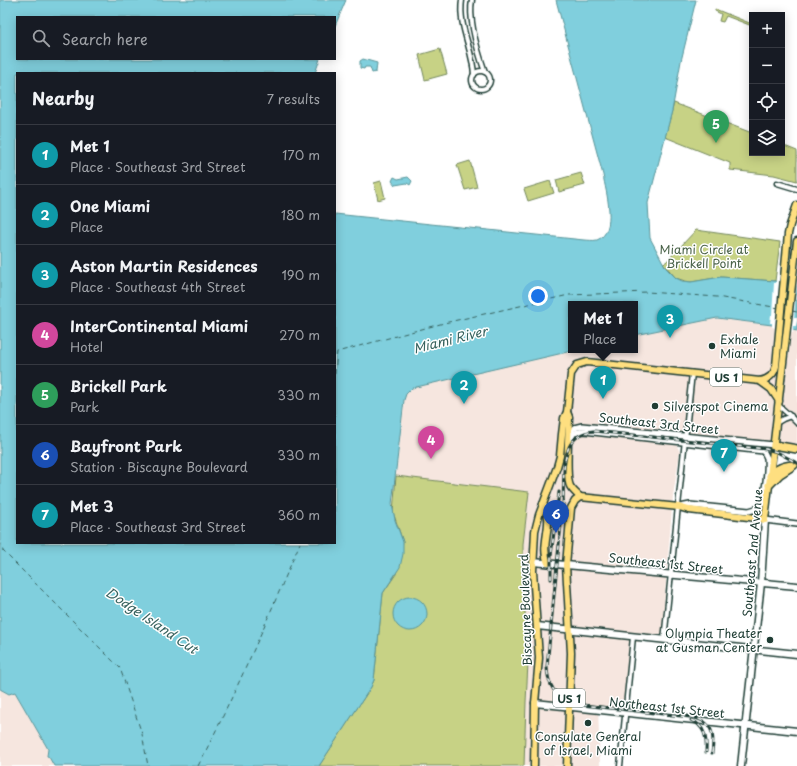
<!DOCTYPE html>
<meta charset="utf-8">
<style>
body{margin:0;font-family:"Playpen Sans",sans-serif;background:#20242c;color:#f1f3f6}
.controls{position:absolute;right:12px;top:12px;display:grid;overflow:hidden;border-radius:0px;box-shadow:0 2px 10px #0003}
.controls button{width:36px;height:36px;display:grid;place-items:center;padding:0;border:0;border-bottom:1px solid #363941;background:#171b24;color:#f1f3f6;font:20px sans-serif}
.you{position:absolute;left:538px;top:296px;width:14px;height:14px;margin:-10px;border:3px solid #fff;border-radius:50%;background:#1a73e8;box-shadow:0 0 0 6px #1a73e833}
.badge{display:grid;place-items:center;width:26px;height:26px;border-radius:50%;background:#b45309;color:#fff;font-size:13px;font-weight:700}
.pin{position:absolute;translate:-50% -33px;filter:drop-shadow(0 1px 2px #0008)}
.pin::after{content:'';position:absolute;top:21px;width:14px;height:12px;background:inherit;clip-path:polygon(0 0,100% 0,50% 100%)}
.popup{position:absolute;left:568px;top:301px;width:70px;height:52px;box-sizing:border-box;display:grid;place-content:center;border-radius:0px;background:#171b24;filter:drop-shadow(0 1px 3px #0005);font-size:13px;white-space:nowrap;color:#9ea1a6}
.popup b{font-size:15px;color:#f1f3f6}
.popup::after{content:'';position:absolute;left:50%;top:100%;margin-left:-8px;border:8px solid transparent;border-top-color:#171b24}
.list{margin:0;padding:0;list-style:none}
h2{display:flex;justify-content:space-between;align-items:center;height:52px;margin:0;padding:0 16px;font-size:17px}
h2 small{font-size:13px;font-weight:400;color:#9ea1a6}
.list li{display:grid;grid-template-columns:26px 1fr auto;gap:12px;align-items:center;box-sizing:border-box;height:60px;padding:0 16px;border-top:1px solid #363941}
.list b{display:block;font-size:15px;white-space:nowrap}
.list p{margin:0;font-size:13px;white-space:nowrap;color:#9ea1a6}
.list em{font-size:13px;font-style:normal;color:#9ea1a6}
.icon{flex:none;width:22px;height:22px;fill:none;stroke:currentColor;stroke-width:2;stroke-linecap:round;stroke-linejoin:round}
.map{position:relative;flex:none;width:797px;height:766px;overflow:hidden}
.search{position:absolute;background:#171b24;box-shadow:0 2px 10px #0003;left:16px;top:16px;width:320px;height:44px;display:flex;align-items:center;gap:10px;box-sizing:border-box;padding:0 14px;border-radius:0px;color:#9ea1a6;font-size:15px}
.panel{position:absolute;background:#171b24;box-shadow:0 2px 10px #0003;left:16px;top:72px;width:320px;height:472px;border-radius:0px}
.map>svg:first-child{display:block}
.built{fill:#f6e6df}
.green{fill:#c7d285;stroke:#73885c}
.water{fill:#80cfdd;stroke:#599599}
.pier{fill:#fff}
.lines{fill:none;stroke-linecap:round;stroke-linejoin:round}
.ferry{stroke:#37625e;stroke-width:1;stroke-dasharray:5 4;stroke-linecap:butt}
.minor-casing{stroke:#1f3d34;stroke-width:7}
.tertiary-casing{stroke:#1f3d34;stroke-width:8}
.secondary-casing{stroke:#1f3d34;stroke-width:9}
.primary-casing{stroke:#1f3d34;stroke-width:9}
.motorway-casing{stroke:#1f3d34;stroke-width:10}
.minor{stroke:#fff;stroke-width:4}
.tertiary{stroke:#fff;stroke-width:5}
.secondary{stroke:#fff;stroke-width:6}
.primary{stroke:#fedf80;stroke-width:6}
.motorway{stroke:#fedf80;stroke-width:7}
.rail-casing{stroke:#1f3d34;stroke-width:3}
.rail{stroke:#fff;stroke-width:1.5;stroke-dasharray:4.5;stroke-linecap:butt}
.poi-dot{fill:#1f3d34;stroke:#fff;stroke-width:1.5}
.labels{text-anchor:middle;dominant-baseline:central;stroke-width:3;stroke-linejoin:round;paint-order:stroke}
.shield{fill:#fff;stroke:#627771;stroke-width:1}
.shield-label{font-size:11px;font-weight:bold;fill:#1f3d34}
.park-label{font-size:12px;fill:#496248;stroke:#fff}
.poi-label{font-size:12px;fill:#1f3d34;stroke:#fff;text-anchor:start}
.street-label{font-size:12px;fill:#1f3d34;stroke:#fff}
.water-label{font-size:13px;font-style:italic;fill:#37625e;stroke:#fff}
</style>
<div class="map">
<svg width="797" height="766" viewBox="0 0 797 766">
<rect width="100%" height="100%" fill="#fff"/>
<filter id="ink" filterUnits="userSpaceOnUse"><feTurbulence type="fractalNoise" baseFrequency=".025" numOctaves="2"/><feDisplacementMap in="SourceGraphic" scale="8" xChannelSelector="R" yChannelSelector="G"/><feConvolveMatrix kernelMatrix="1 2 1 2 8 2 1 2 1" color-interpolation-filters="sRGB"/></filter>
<g filter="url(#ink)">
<!-- built -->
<g class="built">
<polygon points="714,318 772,325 797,331 797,444 678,433 676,444 680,452 673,496 661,643 641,641 629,644 623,708 598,706 600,766 524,766 526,702 528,663 523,578 523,544 529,492 396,476 404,396 408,392 414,387 576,350 635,350 635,335"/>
<polygon points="0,689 9,694 15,692 48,749 47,756 49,757 54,766 0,766"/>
</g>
<!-- green -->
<g class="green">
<polygon points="715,9 752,24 752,26 726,16 723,22 719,21 721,14 715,11"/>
<polygon points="440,49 447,74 425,80 419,55"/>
<polygon points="674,103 752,133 752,153 782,153 782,145 797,151 797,181 774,175 730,170 730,163 665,137"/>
<polygon points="470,161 477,187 465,190 457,165"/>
<polygon points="581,173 585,185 559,192 556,180"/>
<polygon points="381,181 385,198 378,200 374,183"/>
<polygon points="550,181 554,193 528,201 524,189"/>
<polygon points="696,230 780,242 775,281 721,277 691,282 685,281 676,278 663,263 666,262"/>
<polygon points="396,476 529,492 523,544 523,578 528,663 526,702 524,766 319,766 371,687 374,680 383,593 396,574 403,542 393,512"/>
</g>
<!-- water -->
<g class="water">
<path d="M0 0H346L335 26V17H17V59H320L315 73H17V543H335V214L584 240C588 240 593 241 597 240 618 232 606 192 603 175L556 0H696L681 61 672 111 648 203 650 238 666 268 676 278 682 281 691 282 721 277 775 281 797 286V331L772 325 717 318 635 335V304H571V350H576L412 388 406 394 404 400 392 504 395 520 403 542V554L400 567 383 593 374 680 371 687 319 766H54L49 757 47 756 48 749 15 692 9 694 0 689Z"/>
<polygon points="363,59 377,63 376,72 372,73 370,67 365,67 364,69 360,68 360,61"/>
<polygon points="394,177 398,179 408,177 412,181 410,185 407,183 395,185 392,181"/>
<circle cx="410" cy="614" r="17"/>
</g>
<!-- pier -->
<polygon class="pier" points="776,279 797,284 794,317 797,318 797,321 796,326 793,326 793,332 772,327 772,323 770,323 771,315 772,315 774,283 776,283"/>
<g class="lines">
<!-- ferry -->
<g class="ferry">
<polyline points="792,311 797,312"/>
<polyline points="335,374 337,352 444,323 569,295 647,292 717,297 779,308"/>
<polyline points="0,541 3,551 120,668 142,734 148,766"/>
<path d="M198 766C236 693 268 618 300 543"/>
</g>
<defs>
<g id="minor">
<path d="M462 0C458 27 473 49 474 75"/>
<path d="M472 0C468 21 478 52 485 72"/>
<circle cx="481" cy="80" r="9"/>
<polyline points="777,183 797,189"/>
<polyline points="778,405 787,413 797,423"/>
<polyline points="776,423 783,419 791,416"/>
<polyline points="664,640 692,373"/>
<polyline points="620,766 633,637"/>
</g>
<g id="tertiary">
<polyline points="569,433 574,428 582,426 774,445"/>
<polyline points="569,441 574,433 584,431 763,451"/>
<path d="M680 507 690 505 749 511 759 508C765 500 768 469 767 458 766 455 764 452 762 450"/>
<polyline points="765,520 797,524"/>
</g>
<g id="secondary">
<polyline points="533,562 797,586"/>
<polyline points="537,626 797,654"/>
<polyline points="535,703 797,731"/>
<polyline points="741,766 761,583 765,520"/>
</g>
<g id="primary">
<polyline points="760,381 771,389 779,401"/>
<path d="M567 412 569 417C569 430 565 476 570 486 572 490 577 494 580 497"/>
<polyline points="580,497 679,507 689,510 757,518 765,520 797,241"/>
<path d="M543 504C556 521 539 544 548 563"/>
<path d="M534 766 535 703 539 658 533 571 535 531 539 515 557 467 560 456 562 434 564 418 567 412 571 374 577 365 587 362 760 381C769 379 774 375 776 366L788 234 790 225 797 205"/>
<polyline points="567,766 571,653 566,565 571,508 575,501 580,497"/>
</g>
<g id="motorway">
<polyline points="774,445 797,449"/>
<path d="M770 476C777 468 783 466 793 465"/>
<polyline points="769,485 780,474 794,465"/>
</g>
</defs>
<!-- minor casing -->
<use href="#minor" class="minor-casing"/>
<!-- tertiary casing -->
<use href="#tertiary" class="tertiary-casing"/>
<!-- secondary casing -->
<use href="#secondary" class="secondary-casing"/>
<!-- primary casing -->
<use href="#primary" class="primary-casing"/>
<!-- motorway casing -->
<use href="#motorway" class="motorway-casing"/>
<!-- minor -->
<use href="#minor" class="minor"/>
<!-- tertiary -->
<use href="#tertiary" class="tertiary"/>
<!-- secondary -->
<use href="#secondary" class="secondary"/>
<!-- primary -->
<use href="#primary" class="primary"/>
<!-- motorway -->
<use href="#motorway" class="motorway"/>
<defs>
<g id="rail">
<polyline points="551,579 551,556 559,492"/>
<path d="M691 720C705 726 707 738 706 752"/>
<path d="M712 753C715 733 712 720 690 717L573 704C556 699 547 684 547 666 552 612 558 558 563 504 564 487 562 462 569 447 574 437 583 432 594 431L766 449 777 452 797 463"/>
</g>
</defs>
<!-- rail casing -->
<use href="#rail" class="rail-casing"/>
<!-- rail -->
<use href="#rail" class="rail"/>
</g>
</g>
<!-- markers -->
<g class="poi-dot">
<circle cx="712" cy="346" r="4"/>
<circle cx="655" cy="406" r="4"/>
<circle cx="770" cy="640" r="4"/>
<circle cx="588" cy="723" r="4"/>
</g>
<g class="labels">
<!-- shield labels -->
<g class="shield">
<rect x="710" y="368" width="32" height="18" rx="3"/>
<rect x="553" y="689" width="32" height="18" rx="3"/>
</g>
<g class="shield-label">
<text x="726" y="377">US 1</text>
<text x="569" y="698">US 1</text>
</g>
<!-- park labels -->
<g class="park-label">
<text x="704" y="249">Miami Circle at<tspan x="704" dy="14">Brickell Point</tspan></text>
</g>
<!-- poi labels -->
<g class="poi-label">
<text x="720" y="339">Exhale<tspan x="720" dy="14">Miami</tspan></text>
<text x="663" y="406">Silverspot Cinema</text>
<text x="762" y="633" text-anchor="end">Olympia Theater<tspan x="762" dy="14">at Gusman Center</tspan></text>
<text x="588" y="736" text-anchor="middle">Consulate General<tspan x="588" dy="14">of Israel, Miami</tspan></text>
</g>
<!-- street labels -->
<g class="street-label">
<text transform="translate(659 423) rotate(6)">Southeast 3rd Street</text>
<text transform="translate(752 553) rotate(-85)">Southeast 2nd Avenue</text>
<text transform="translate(666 563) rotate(6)">Southeast 1st Street</text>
<text transform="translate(525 610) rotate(-92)">Biscayne Boulevard</text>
<text transform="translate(667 707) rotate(6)">Northeast 1st Street</text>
</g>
<!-- water labels -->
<g class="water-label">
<text transform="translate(450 339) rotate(-14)">Miami River</text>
<text transform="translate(152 620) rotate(34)">Dodge Island Cut</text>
</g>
</g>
</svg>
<div class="controls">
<button>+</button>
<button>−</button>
<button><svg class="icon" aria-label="locate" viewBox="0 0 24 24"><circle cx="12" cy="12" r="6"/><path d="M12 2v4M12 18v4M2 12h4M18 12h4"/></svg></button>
<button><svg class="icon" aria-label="layers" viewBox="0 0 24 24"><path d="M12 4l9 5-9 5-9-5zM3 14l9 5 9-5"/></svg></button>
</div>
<div class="you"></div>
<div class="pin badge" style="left:603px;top:399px;background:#0f9aa8">1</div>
<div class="popup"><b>Met 1</b>Place</div>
<div class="pin badge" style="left:464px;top:404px;background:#0f9aa8">2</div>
<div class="pin badge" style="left:670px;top:338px;background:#0f9aa8">3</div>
<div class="pin badge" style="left:431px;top:459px;background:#d1479c">4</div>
<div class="pin badge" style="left:716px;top:143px;background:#2e9e5b">5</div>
<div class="pin badge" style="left:556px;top:533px;background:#1a4fb4">6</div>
<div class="pin badge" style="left:724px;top:472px;background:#0f9aa8">7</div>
<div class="search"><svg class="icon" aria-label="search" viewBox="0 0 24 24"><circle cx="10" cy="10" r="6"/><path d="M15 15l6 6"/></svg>Search here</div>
<section class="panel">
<h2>Nearby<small>7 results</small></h2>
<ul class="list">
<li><span class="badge" style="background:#0f9aa8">1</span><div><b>Met 1</b><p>Place · Southeast 3rd Street</p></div><em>170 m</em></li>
<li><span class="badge" style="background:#0f9aa8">2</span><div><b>One Miami</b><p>Place</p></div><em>180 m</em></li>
<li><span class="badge" style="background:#0f9aa8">3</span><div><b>Aston Martin Residences</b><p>Place · Southeast 4th Street</p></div><em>190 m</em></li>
<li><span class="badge" style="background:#d1479c">4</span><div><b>InterContinental Miami</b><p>Hotel</p></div><em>270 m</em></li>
<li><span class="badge" style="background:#2e9e5b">5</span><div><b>Brickell Park</b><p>Park</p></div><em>330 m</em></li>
<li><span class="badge" style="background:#1a4fb4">6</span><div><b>Bayfront Park</b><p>Station · Biscayne Boulevard</p></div><em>330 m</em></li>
<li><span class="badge" style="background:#0f9aa8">7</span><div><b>Met 3</b><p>Place · Southeast 3rd Street</p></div><em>360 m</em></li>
</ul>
</section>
</div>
